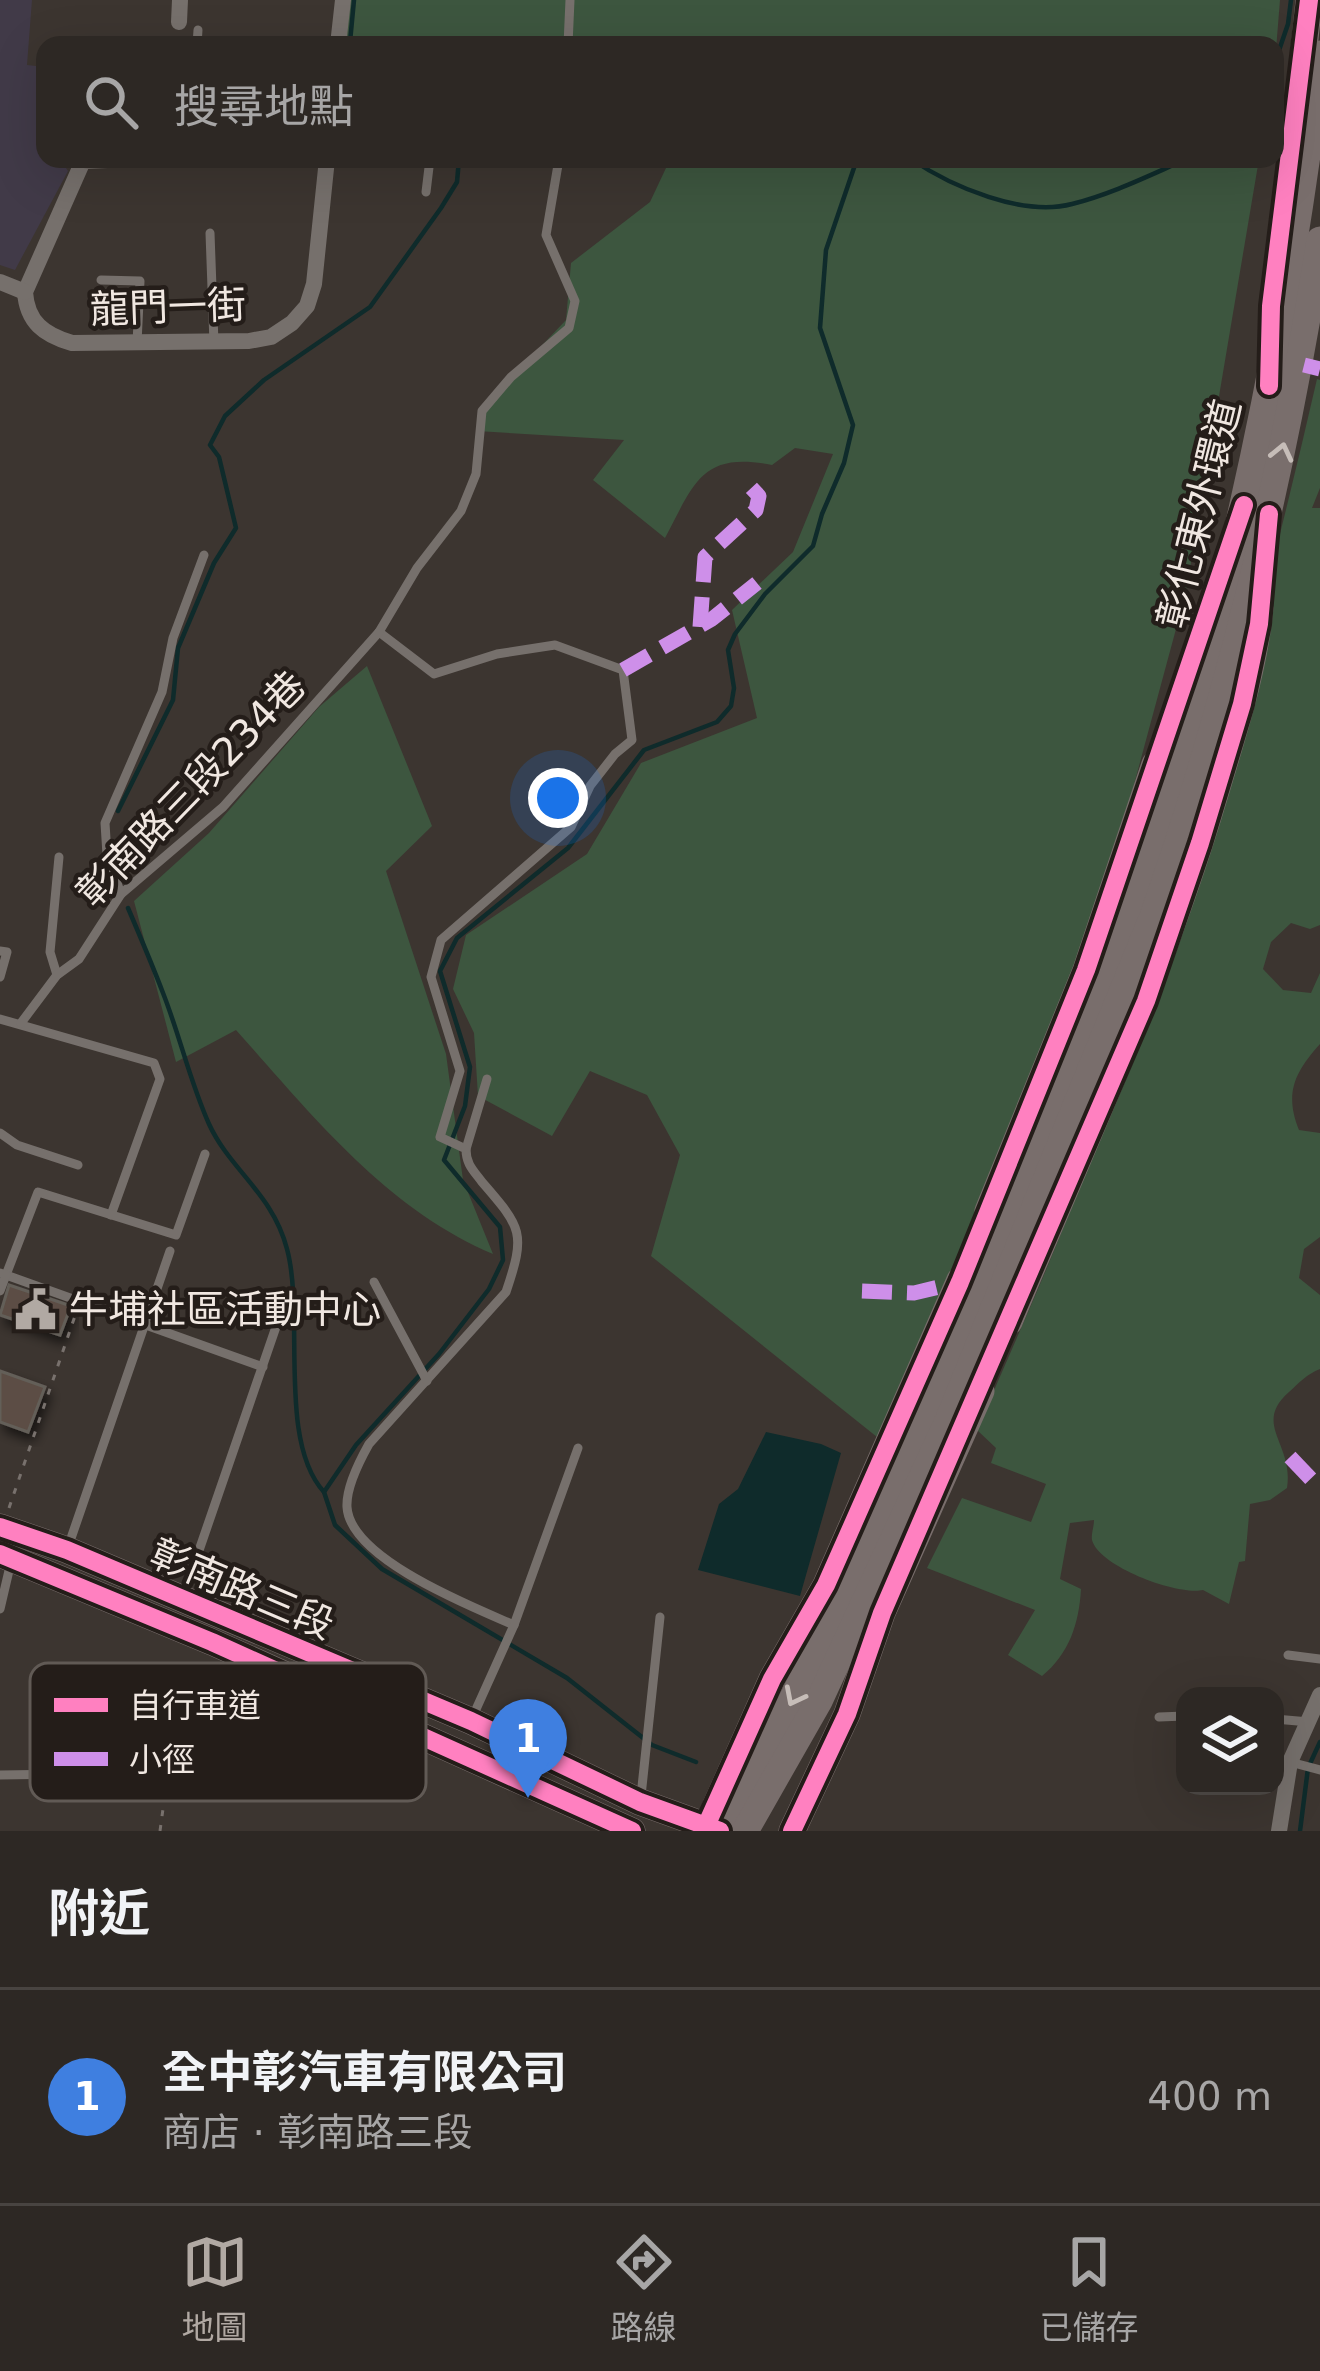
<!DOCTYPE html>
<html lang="zh-TW">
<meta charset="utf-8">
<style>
body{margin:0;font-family:"DejaVu Sans","Noto Sans TC",sans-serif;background:#393431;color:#f1f3f6}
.controls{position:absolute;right:36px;bottom:36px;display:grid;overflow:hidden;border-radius:24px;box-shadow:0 12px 48px #0002}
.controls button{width:108px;height:108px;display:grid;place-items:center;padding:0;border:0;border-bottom:3px solid #484441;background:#2d2824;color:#f1f3f6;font:60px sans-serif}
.you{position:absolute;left:558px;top:798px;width:42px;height:42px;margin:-30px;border:9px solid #fff;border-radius:50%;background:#1a73e8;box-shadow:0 0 0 18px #1a73e833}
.badge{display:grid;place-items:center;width:78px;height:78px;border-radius:50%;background:#b1a9a3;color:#fff;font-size:39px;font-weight:700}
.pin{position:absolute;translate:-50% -99px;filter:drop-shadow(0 3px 6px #0008)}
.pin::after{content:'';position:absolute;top:63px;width:42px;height:36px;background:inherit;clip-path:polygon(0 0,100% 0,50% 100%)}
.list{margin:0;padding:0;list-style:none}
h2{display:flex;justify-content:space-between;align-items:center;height:156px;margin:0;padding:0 48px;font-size:51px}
h2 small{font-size:39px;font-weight:400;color:#a7a6a6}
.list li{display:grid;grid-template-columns:78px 1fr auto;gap:36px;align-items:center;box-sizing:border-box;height:216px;padding:0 48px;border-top:3px solid #484441}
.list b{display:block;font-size:45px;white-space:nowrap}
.list p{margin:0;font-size:39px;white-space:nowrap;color:#a7a6a6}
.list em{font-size:39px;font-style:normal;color:#a7a6a6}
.icon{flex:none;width:66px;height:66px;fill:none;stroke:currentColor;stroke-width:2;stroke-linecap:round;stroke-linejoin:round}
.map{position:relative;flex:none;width:1320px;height:1831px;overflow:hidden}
.search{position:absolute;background:#2d2824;box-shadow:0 12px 48px #0002;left:36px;right:36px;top:36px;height:132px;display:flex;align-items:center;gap:30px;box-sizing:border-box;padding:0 42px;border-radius:24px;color:#a7a6a6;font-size:45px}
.sheet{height:372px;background:#2d2824}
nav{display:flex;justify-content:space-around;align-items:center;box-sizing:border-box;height:168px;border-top:3px solid #484441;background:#2d2824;font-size:33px;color:#a7a6a6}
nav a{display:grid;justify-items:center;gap:6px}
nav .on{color:#b1a9a3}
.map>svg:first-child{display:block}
.education{fill:#413a48}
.green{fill:#3d563f}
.water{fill:#0f2b2b}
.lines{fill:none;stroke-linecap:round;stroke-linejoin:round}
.stream{stroke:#0f2b2b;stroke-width:4.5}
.building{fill:#5b4e44;stroke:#645e59;stroke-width:3;filter:url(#shadow)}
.path{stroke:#78716d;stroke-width:3;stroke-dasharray:6 9;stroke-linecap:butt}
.lane{stroke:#76706c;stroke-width:9}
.street{stroke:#76706c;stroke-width:16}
.primary{stroke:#796e6c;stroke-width:27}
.quiet{stroke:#ce8fe9;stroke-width:15;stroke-dasharray:30 15;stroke-linecap:butt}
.cycleway-casing{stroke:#241d19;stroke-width:26}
.cycleway{stroke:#ff80c0;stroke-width:18}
.oneway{stroke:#c6bdb8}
.labels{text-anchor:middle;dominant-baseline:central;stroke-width:9;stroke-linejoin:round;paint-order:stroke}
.street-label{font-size:39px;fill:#f0e7e1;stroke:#241d19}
.poi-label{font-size:39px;fill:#f0e7e1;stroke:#241d19;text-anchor:start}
.key{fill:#241d19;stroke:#615a55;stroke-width:3}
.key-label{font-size:33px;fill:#f0e7e1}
</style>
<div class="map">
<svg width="1320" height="1831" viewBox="0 0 1320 1831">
<defs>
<filter id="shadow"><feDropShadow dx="5" dy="8" stdDeviation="6" flood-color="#0009"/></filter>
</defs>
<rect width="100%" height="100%" fill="#3c3530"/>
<!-- education -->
<polygon class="education" points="0,0 32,0 27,65 45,67 38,129 45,138 45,159 60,159 68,171 15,270 0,265"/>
<!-- green -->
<g class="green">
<polygon points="338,0 1280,0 1275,62 1275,45 352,45 335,34"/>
<path d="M658 159H1259L1186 592 1109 877 1035 1090 941 1319 877 1437 651 1256 680 1155 647 1095 590 1071 552 1136 478 1096 474 1033 453 989 466 935 587 854 641 763 757 718 732 610 793 552 833 454 795 448 772 465C701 451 694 484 665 538L593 480 624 440 477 431 479 412 566 320 571 263 650 202 666 168Z"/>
<path d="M1317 379 1320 380V488L1312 508H1320V925L1310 929 1291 923 1271 942 1263 969 1283 990 1311 993 1320 973V1044C1295 1072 1284 1093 1299 1130L1320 1133V1237L1304 1249 1299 1278 1320 1295V1369C1307 1374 1299 1383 1289 1392 1252 1425 1294 1443 1287 1488L1270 1500 1250 1504 1245 1561 1239 1562 1229 1604 1203 1590C1179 1596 1099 1567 1092 1540 1091 1534 1094 1527 1094 1520L1070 1523 1060 1579 1081 1589C1079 1624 1069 1654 1042 1676L1008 1655 1035 1610 927 1568 962 1498 1031 1522 1046 1484 991 1463 996 1448 977 1430C1012 1347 1051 1264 1082 1179 1180 918 1255 650 1317 379Z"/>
<path d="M367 666 432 826 386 871 446 1054 463 1180 493 1254C386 1209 311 1114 236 1030L176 1062 134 901 209 833 319 707Z"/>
</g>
<!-- water -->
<polygon class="water" points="766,1432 821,1444 841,1453 800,1596 698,1570 719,1504 738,1489"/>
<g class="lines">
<!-- stream -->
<g class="stream">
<polyline points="354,45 350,42 354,0"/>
<polyline points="1275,62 1288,24 1291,0"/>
<path d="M911 159C952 187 1023 217 1072 204 1112 194 1150 175 1187 159"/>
<polyline points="118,811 173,700 178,648 214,563 236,528 219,457 210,445 225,416 264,380 370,307 441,208 457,182 459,159"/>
<path d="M128 908C140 936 152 964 163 993 180 1036 190 1082 209 1124 230 1170 273 1194 287 1249 305 1315 277 1441 324 1492"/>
<polyline points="696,1762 652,1745 567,1678 382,1569 335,1525 324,1492 356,1445 439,1354 489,1289 503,1260 500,1227 444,1160 465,1106 470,1067 440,971 457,938 568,848 644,750 717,722 731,706 734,688 728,650 735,634 765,594 813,546 822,514 844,463 853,425 820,328 826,250 857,159"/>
<polyline points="1300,1831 1308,1768 1320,1742"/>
</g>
</g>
<!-- building -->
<g class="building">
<polygon points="9,1285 71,1306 60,1335 0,1315"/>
<polygon points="0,1371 45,1387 28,1432 0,1422"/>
</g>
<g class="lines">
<!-- path -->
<g class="path">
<polyline points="9,1508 76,1313"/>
<polyline points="80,1774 166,1772"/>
<polyline points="160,1831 168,1772 203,1665"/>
</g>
<!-- lane -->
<g class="lane">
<polyline points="197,45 198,30"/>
<polyline points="568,45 570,0"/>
<polyline points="426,192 430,159"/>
<polyline points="210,233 214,343"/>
<polyline points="101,280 140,281 137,343"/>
<path d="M379 632 434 674 497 654 555 645 623 670 632 740 615 754 590 786 571 827 441 940 431 977 460 1071 440 1137 466 1149C466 1164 473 1170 482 1182 522 1228 526 1233 506 1292L369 1444C360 1460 346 1488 347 1507 350 1559 473 1607 514 1625"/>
<polyline points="121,894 107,855 105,823 162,692 173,638 204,555"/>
<polyline points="0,951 7,952 0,977"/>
<polyline points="57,975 50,952 59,857"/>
<polyline points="0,1019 154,1063 160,1079 111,1215"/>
<polyline points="21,1023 57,975 79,959 121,894 223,807 379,632 417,568 461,511 476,474 482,411 511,377 569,328 575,301 546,235 559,159"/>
<polyline points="0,1133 17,1145 78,1165"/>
<polyline points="466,1149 487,1079"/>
<polyline points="205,1154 176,1235 38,1192 6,1275 263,1367"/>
<polyline points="0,1273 6,1275 0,1291"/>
<polyline points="374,1282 427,1381"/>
<polyline points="68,1547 170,1251"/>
<polyline points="184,1594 278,1321"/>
<polyline points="0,1609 11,1562"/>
<polyline points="1288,1655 1320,1659"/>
<polyline points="473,1716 514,1625 578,1448"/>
<polyline points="1159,1717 1185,1716"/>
<polyline points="1275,1719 1309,1722"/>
<polyline points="1290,1762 1320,1770"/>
<polyline points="0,1775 69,1774"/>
<polyline points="641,1796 660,1617"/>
</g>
<!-- street -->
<g class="street">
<polyline points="179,22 180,0"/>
<polyline points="338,45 343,0"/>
<path d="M132 159 83 161 25 292C27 322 44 335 72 343L249 341 271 337 292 323 307 306 314 284 327 159"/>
<polyline points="0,282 25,292"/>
<polyline points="1279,1831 1290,1762 1320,1695"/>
</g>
<!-- primary -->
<g class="primary">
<polyline points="1301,78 1309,0"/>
<polyline points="988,1211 1086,970 1155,764"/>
<path d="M1009 1322C1082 1147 1161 976 1215 794 1233 733 1254 671 1260 608"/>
<polyline points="0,1527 67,1550 471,1721 640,1802 720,1831"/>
<polyline points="0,1554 212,1642 632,1831"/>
<polyline points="716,1805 772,1679 826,1585 960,1280"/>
<path d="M716 1831C770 1752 809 1666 849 1580 891 1488 933 1396 972 1302 1035 1147 1105 993 1155 833 1234 579 1289 319 1320 54"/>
<path d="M745 1831 819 1701 948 1421 1153 916C1230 697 1284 469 1320 240"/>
<polyline points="792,1831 847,1714 882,1613 981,1391"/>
</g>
<!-- quiet -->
<g class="quiet">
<polyline points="1304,365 1320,369"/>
<polyline points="700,627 705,557 756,510 759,496 746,482"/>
<polyline points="623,670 712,619 757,583"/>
<polyline points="862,1291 914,1293 960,1282"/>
<polyline points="1290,1457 1311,1479 1320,1481"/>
</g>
<defs>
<g id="cycleway">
<polyline points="1269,386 1271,306 1309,0"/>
<polyline points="0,1527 67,1550 471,1721 640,1802 720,1831"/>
<polyline points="0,1554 212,1642 632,1831"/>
<polyline points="706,1826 772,1679 826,1585 960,1282 1086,970 1244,505"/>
<polyline points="792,1831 847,1714 882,1613 1146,1001 1200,843 1242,704 1259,624 1269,514"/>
</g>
</defs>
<!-- cycleway casing -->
<use href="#cycleway" class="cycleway-casing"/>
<!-- cycleway -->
<use href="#cycleway" class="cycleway"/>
</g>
<!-- one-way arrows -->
<defs><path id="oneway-chevron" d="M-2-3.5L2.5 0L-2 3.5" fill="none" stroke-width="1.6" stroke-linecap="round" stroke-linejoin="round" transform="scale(3)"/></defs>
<g class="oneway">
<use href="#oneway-chevron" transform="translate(1282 452) rotate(-77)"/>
<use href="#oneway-chevron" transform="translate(794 1697) rotate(117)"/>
</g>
<!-- icons -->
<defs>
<symbol id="civic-bare" viewBox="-9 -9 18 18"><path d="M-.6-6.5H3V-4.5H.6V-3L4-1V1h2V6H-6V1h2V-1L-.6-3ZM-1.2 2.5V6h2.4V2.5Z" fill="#b1a9a3" stroke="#241d19" stroke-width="2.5" paint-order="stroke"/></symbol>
</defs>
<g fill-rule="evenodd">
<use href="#civic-bare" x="6" y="1280" width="59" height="59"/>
</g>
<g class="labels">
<!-- street labels -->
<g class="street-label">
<text transform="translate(168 307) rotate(-2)">龍門一街</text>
<text transform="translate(1199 514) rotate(-76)">彰化東外環道</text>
<text transform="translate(191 789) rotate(-46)">彰南路三段234巷</text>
<text transform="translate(242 1589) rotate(23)">彰南路三段</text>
</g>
<!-- poi labels -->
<g class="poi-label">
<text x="69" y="1309">牛埔社區活動中心</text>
</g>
</g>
<!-- legend -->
<rect x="30" y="1663" width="396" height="138" rx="18" class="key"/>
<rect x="54" y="1698" width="54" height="14" fill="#ff80c0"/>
<rect x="54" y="1752" width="54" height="14" fill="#ce8fe9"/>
<g class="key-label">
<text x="129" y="1717">自行車道</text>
<text x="129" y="1771">小徑</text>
</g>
</svg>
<div class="controls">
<button><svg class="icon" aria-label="layers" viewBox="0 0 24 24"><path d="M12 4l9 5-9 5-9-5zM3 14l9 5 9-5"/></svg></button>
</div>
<div class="you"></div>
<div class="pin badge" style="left:528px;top:1798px;background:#3f7fe0">1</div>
<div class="search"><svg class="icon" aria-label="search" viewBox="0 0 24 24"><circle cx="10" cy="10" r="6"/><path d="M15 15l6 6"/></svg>搜尋地點</div>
</div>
<section class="sheet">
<h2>附近<small></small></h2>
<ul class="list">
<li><span class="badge" style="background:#3f7fe0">1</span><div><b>全中彰汽車有限公司</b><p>商店 · 彰南路三段</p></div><em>400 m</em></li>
</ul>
</section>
<nav>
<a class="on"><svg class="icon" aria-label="map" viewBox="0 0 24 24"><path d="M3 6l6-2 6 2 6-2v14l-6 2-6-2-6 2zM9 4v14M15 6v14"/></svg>地圖</a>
<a><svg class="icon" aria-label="directions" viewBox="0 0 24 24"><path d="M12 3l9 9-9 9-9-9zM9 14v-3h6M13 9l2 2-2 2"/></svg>路線</a>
<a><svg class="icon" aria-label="saved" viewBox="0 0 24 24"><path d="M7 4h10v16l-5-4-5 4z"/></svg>已儲存</a>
</nav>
